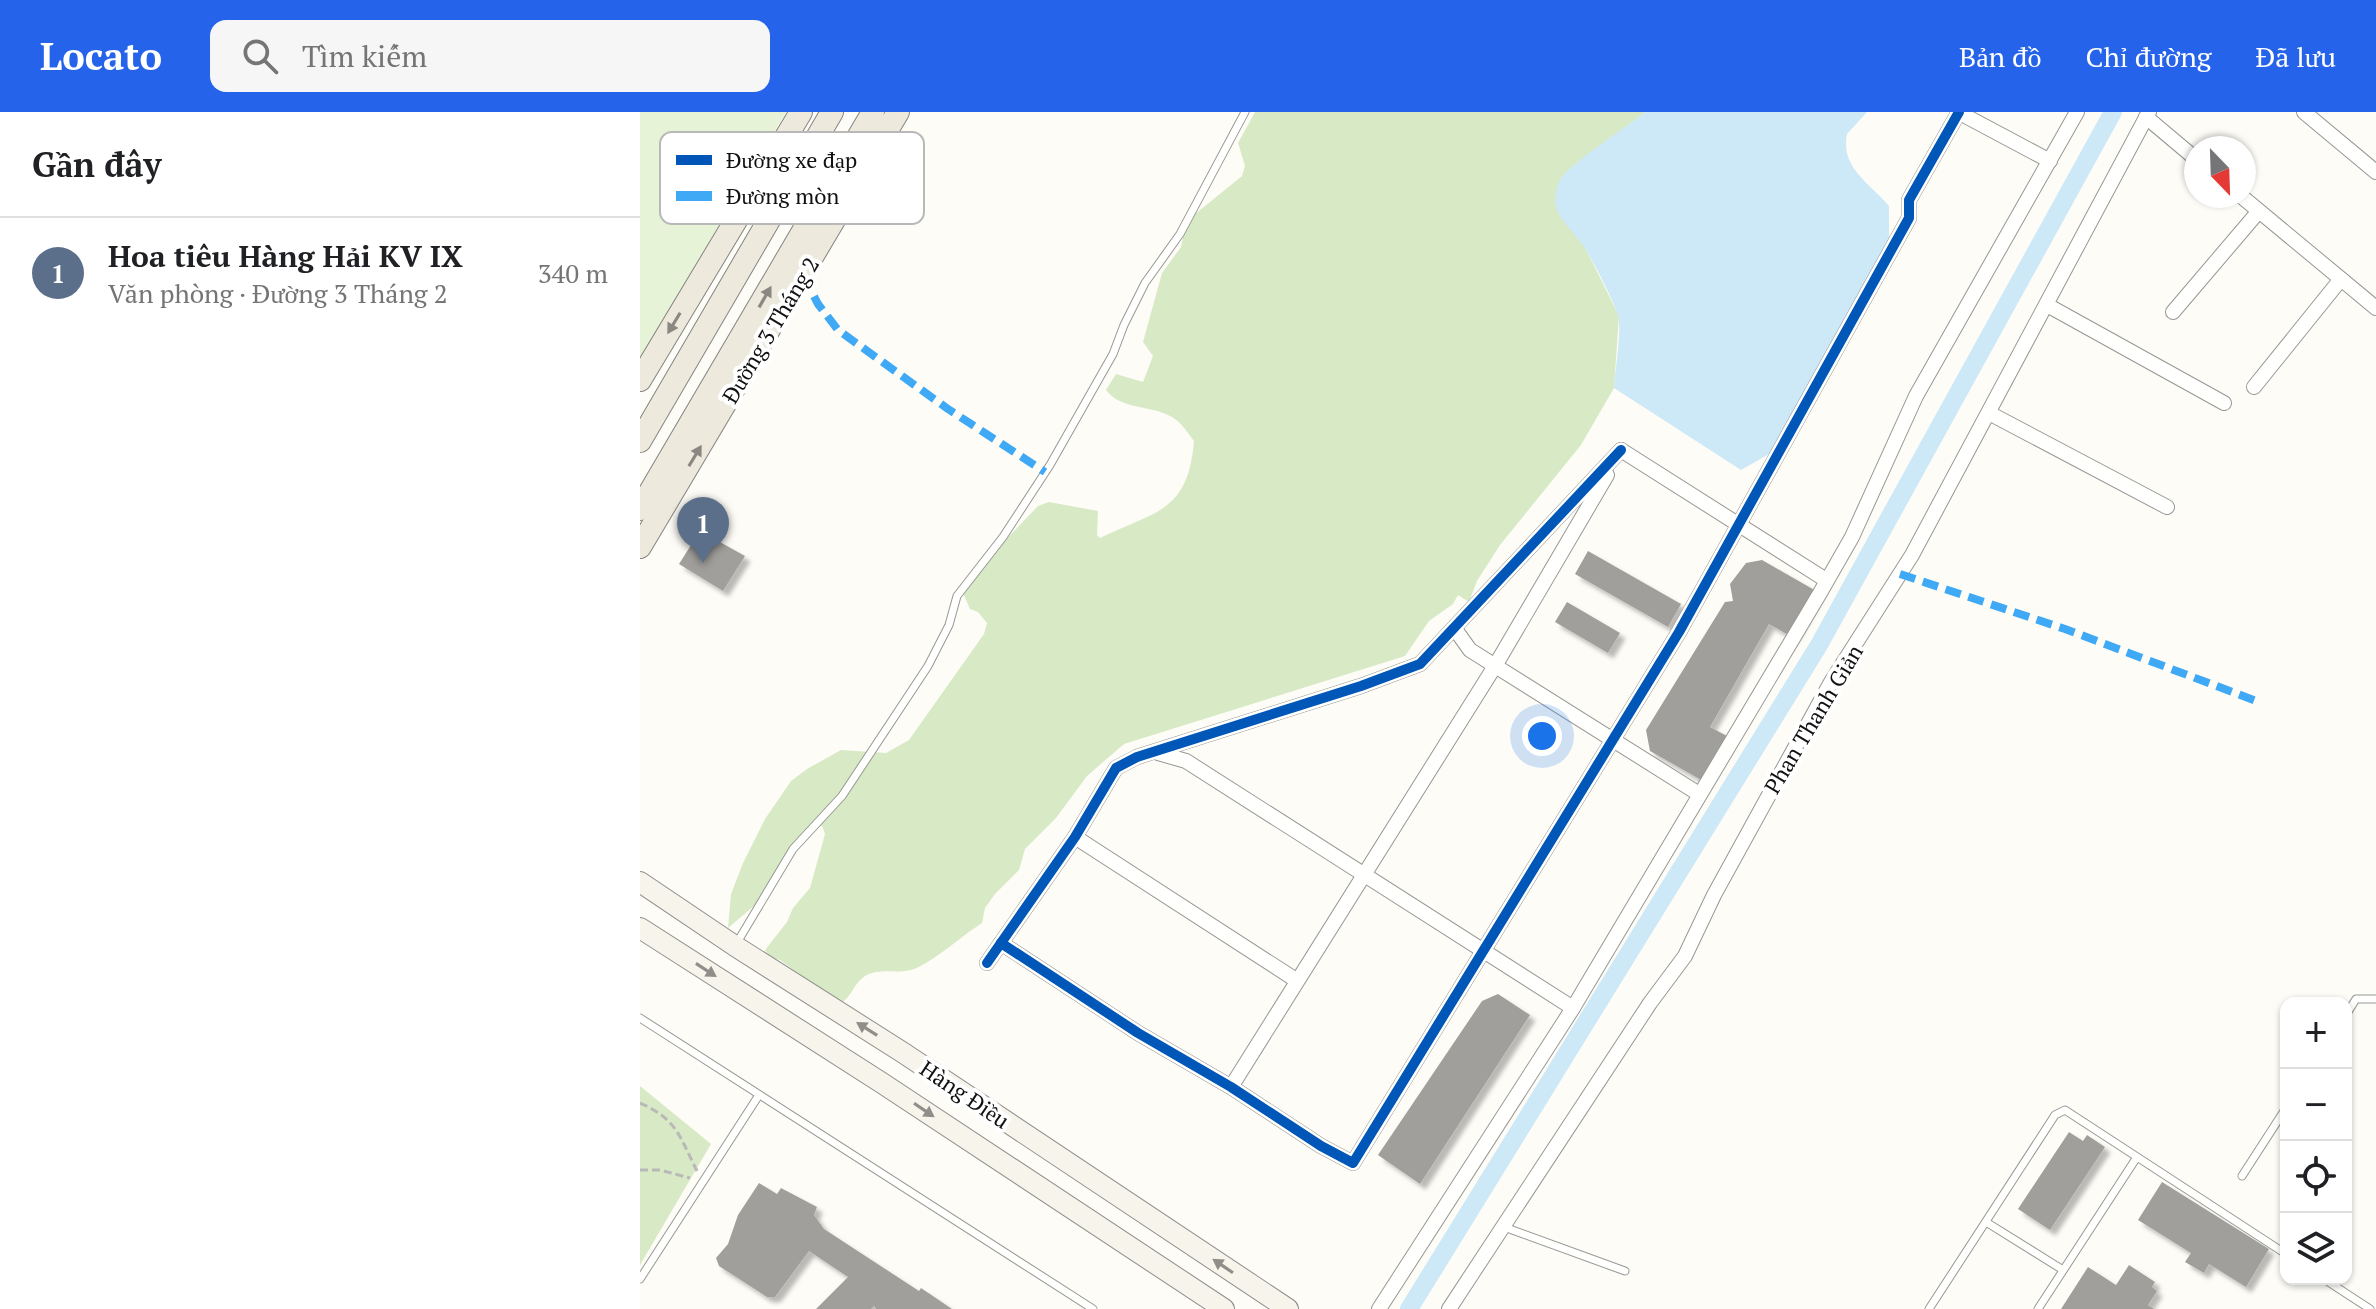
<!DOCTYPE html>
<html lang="vi">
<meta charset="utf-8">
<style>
body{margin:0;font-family:"PT Serif",serif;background:#f6f6f6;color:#202124}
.controls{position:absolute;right:24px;bottom:24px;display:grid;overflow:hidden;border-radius:16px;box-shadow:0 2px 6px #0004}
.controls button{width:72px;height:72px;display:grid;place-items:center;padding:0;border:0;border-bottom:2px solid #e0e0e0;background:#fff;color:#202124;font:40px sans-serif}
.compass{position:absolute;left:1544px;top:24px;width:72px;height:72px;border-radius:50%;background:#fff;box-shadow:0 2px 6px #0004;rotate:157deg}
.you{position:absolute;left:902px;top:624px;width:28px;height:28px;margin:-20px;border:6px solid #fff;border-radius:50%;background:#1a73e8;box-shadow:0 0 0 12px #1a73e833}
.badge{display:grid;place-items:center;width:52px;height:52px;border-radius:50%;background:#2563eb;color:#fff;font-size:26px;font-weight:700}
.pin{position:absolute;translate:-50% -66px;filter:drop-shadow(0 2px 4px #0008)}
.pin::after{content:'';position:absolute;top:42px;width:28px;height:24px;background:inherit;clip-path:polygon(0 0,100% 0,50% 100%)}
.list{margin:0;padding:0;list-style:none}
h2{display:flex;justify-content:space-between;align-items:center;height:104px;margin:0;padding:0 32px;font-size:34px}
h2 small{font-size:26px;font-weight:400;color:#757577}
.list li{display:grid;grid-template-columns:52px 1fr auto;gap:24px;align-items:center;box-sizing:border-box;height:112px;padding:0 32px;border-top:2px solid #e0e0e0}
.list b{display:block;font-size:30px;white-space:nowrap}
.list p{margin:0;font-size:26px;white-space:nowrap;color:#757577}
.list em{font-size:26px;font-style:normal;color:#757577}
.icon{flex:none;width:44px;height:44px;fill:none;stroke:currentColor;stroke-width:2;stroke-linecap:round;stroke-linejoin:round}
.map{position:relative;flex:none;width:1736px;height:1197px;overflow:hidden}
header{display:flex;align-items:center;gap:48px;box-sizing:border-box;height:112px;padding:0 40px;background:#2563eb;color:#fff}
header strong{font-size:38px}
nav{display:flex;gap:44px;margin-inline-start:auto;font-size:28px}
.search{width:560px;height:72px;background:#f6f6f6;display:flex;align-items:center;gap:20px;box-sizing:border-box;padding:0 28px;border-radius:16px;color:#757577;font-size:30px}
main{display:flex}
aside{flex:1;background:#fff}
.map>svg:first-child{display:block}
.green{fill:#e7f3d7}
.forest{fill:#d8eac5}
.water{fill:#cde8f7}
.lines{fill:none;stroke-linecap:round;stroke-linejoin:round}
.canal{stroke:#cde8f7;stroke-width:18}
.building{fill:#a19f9c;filter:url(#shadow)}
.lane-casing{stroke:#979795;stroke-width:9}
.street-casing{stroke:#979795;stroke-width:16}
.secondary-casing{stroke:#8e8d8b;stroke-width:22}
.primary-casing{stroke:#858482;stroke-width:24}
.path{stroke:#b9b9b8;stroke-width:3;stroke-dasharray:8 4;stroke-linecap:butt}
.lane{stroke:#fffffe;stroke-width:7}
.street{stroke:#fffffe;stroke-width:14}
.secondary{stroke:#f6f4eb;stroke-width:20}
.primary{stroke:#ede9dc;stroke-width:22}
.quiet{stroke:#3fa9f5;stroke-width:8;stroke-dasharray:16 8;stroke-linecap:butt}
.cycleway-casing{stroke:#fff;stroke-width:15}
.cycleway{stroke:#0057b8;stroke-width:10}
.oneway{fill:#8a8881}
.oneway2{fill:#8f8e89}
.labels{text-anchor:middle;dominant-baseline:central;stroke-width:8;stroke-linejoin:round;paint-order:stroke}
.street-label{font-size:22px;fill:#111;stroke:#fff}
.key{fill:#fff;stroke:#b8b8b8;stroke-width:2}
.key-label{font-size:22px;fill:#111}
</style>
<header>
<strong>Locato</strong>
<div class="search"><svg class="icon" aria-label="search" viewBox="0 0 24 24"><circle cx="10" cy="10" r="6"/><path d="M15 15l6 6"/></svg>Tìm kiếm</div>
<nav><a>Bản đồ</a><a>Chỉ đường</a><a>Đã lưu</a></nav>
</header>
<main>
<aside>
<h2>Gần đây<small></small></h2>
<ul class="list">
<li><span class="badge" style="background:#5c6f8a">1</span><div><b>Hoa tiêu Hàng Hải KV IX</b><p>Văn phòng · Đường 3 Tháng 2</p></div><em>340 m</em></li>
</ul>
</aside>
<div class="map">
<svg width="1736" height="1197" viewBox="0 0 1736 1197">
<defs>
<filter id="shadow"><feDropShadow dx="5.5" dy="5.5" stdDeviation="2" flood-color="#0004"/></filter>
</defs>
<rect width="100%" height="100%" fill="#fdfcf7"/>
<!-- green -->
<polygon class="green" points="0,0 146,0 0,246"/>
<!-- forest -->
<g class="forest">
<path d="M615 0H1006L944 46V133L979 204 974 276 941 333 860 433 837 469 829 490 818 483 813 492 789 509 765 544 484 632 447 664 416 706 385 737 379 758 355 782 345 796 342 811C323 823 293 850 274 857 257 863 241 855 225 864 213 872 212 885 200 892L140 848 130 845 125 838 147 810 153 796 170 776 185 722 182 714 169 715 121 788 88 816 91 782 103 751 125 707 151 669 167 657 201 638 246 641 269 628 344 522 347 511 338 500 330 497 324 483 331 464 398 394 409 390 458 399 457 423 460 426C515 399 548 401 554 329 548 321 541 310 532 305 512 293 481 298 466 278L476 262 503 270 513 244 503 230 522 161 541 135 545 115 549 107 602 64 605 54 598 31Z"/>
<polygon points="0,974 71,1032 0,1153"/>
</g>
<!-- water -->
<path class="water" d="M1006 0H1227L1207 22C1200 56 1230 71 1249 94V128L1131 341 1101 358 974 276C975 256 982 221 978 203 975 192 949 140 942 132 926 110 906 100 920 68 927 54 989 13 1006 0Z"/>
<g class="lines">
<!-- canal -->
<polyline class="canal" points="769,1197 1179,533 1473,0"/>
</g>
<!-- building -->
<g class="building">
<polygon points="60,419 105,444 83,479 39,452"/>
<polygon points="948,439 1041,492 1028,515 935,462"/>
<polygon points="1122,448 1178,480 1152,525 1129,512 1070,615 1089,625 1063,669 1010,639 1006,618 1085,490 1093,489 1090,472 1106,451"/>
<polygon points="927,490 980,521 968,541 915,510"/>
<polygon points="858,882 890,903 780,1072 738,1043 842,889"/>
<polygon points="1429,1020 1443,1029 1447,1023 1465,1035 1410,1118 1378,1097"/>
<polygon points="1522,1070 1629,1137 1606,1175 1569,1152 1564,1161 1545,1150 1551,1141 1498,1108"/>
<polygon points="119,1071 137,1082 141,1076 177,1095 174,1103 184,1117 279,1179 281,1176 312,1197 236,1197 234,1194 231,1197 176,1197 208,1165 169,1139 135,1185 127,1185 79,1154 76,1146 88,1132 98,1103"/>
<polygon points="1489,1153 1515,1170 1512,1175 1517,1179 1508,1193 1514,1197 1421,1197 1448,1155 1476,1173"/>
</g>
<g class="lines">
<defs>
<g id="lane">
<polyline points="95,834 153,737 202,684 288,554 309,513 317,484 363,425 410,353 473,242 484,213 505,171 540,122 605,0"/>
<polyline points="1706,903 1716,887 1736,887"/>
<polyline points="0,906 453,1197"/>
<polyline points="1602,1064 1646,996"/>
<polyline points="1346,1110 1423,1158"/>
<polyline points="864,1115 985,1159"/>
<polyline points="0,1167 119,983"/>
<polyline points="1684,1167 1730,1197"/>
<polyline points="1289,1197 1415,1003 1425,998 1646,1142"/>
<polyline points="1398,1197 1497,1045"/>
</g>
<g id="street">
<polyline points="1318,0 1410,49"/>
<polyline points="1664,0 1736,60"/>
<polyline points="1506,5 1556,47"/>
<polyline points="1601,84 1736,196"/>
<polyline points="1407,193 1584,291"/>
<polyline points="1533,200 1619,99"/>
<polyline points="1614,275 1701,167"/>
<polyline points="1349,301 1527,395"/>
<polyline points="981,338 1186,468"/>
<polyline points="815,517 830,538 1059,682"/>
<polyline points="518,641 546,649 933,896"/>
<polyline points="435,725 656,868"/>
<polyline points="361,831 498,921 591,975 681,1034 713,1051 1039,520 1269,106 1269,88 1319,0"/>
<polyline points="347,851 435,725 476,656 497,645 721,574 780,552 981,338"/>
<polyline points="591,975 855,554 967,363"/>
<polyline points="739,1197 933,896 1180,481 1212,425 1276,284 1437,0"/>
<polyline points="809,1197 1010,891 1045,844 1074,783 1191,570 1272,443 1509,0"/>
</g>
<g id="secondary">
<polyline points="0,770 95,834 262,940 648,1197"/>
<polyline points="0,816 242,971 584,1197"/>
</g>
<g id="primary">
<polyline points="0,268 161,0"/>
<polyline points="0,329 192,0"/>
<polyline points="0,397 233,0"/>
<polyline points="0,435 258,0"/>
</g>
</defs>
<!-- lane casing -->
<use href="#lane" class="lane-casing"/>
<!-- street casing -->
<use href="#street" class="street-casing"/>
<!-- secondary casing -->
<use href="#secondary" class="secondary-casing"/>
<!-- primary casing -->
<use href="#primary" class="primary-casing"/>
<!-- path -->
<g class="path">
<path d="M0 991C38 1008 39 1024 57 1059"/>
<polyline points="0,1058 20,1058 50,1066"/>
</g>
<!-- lane -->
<use href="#lane" class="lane"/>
<!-- street -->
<use href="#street" class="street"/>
<!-- secondary -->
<use href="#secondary" class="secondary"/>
<!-- primary -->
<use href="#primary" class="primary"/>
<!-- quiet -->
<g class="quiet">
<polyline points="163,163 178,192 198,218 308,297 405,360"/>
<polyline points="1260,462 1425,517 1619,590"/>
</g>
<defs>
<g id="cycleway">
<polyline points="361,831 498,921 591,975 681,1034 713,1051 1039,520 1269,106 1269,88 1319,0"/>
<polyline points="347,851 435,725 476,656 497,645 721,574 780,552 981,338"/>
</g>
</defs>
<!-- cycleway casing -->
<use href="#cycleway" class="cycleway-casing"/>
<!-- cycleway -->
<use href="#cycleway" class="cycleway"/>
</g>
<!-- one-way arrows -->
<defs><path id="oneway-solid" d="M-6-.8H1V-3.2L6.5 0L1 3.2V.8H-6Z" transform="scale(2)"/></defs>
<g class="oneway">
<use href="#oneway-solid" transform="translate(125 185) rotate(-60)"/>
<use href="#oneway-solid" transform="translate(34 211) rotate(121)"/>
<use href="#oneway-solid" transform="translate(55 344) rotate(-59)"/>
</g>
<g class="oneway2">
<use href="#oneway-solid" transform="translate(66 858) rotate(33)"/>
<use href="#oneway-solid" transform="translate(227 917) rotate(-148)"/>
<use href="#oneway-solid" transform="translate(284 998) rotate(34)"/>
<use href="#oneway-solid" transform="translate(583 1154) rotate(-146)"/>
</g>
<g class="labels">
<!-- street labels -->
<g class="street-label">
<text transform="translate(130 218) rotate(-59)">Đường 3 Tháng 2</text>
<text transform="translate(1173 607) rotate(-59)">Phan Thanh Giản</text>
<text transform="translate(325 982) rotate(34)">Hàng Điều</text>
</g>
</g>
<!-- legend -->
<rect x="20" y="20" width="264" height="92" rx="12" class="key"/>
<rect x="36" y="43" width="36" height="10" fill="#0057b8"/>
<rect x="36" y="79" width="36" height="10" fill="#3fa9f5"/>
<g class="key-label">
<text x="86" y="56">Đường xe đạp</text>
<text x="86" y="92">Đường mòn</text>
</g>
</svg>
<div class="controls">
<button>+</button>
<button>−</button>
<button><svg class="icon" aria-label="locate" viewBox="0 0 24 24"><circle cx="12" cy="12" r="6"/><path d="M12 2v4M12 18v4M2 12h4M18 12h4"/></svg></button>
<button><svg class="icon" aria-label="layers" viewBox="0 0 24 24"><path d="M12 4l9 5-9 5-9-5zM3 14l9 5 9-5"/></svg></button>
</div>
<svg class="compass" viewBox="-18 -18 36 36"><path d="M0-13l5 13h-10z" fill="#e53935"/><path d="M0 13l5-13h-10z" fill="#757577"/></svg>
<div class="you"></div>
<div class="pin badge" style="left:63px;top:451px;background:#5c6f8a">1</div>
</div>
</main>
